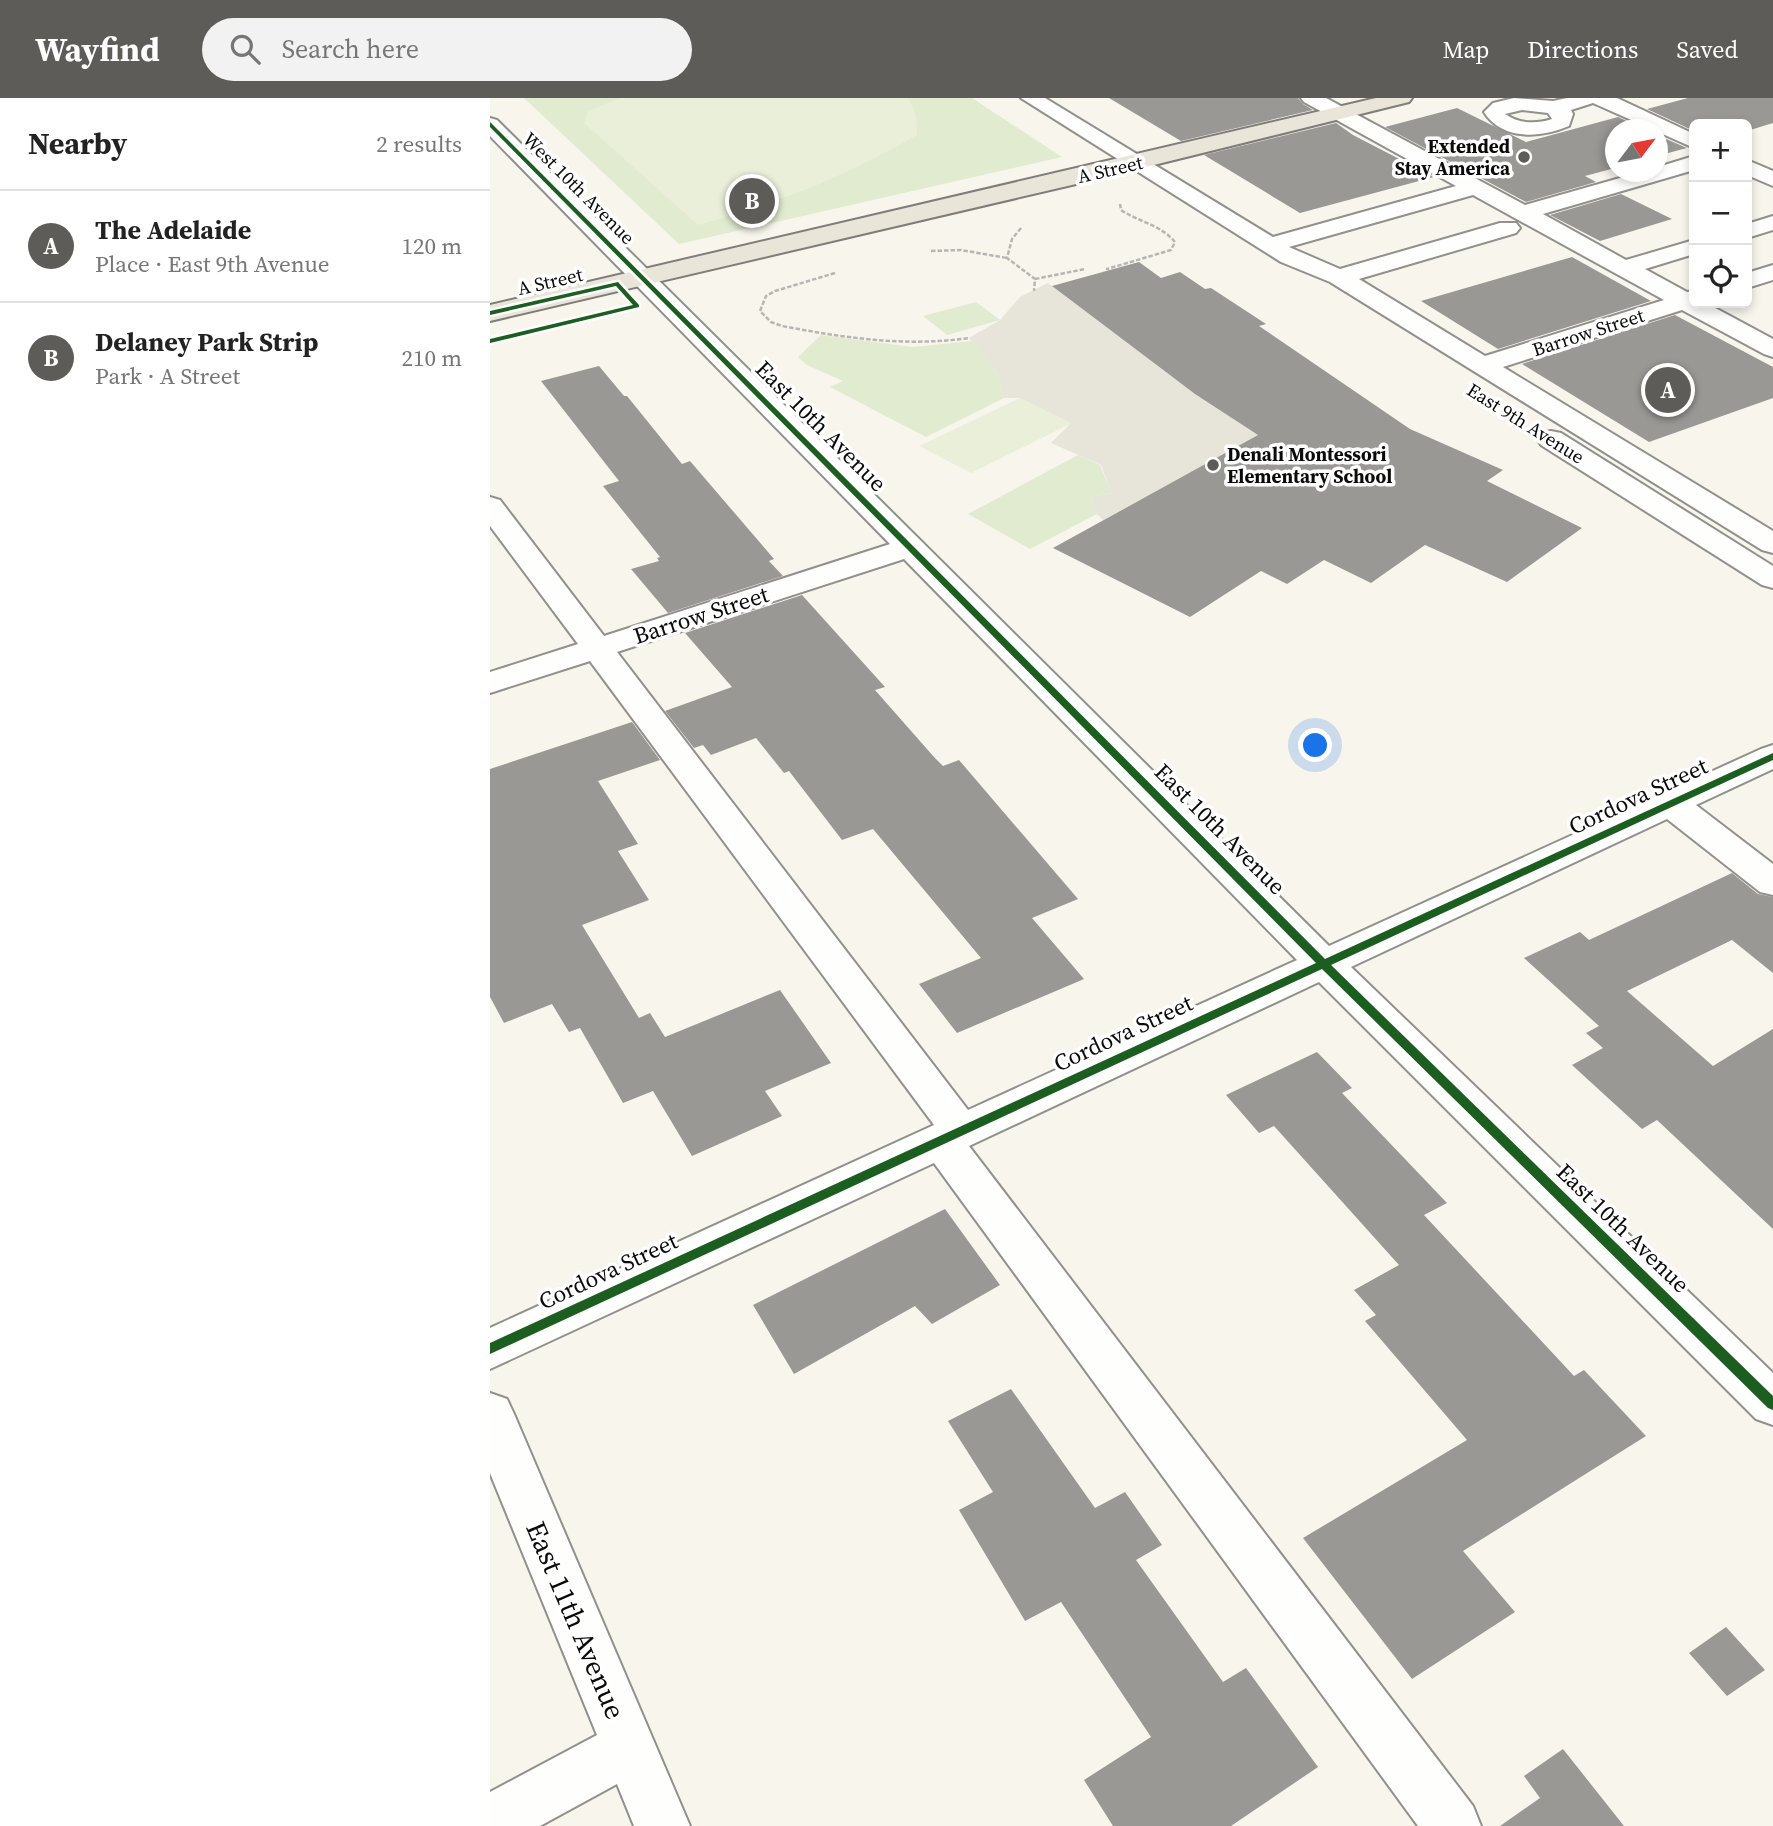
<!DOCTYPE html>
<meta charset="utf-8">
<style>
body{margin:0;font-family:"Source Serif 4",serif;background:#f2f2f2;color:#222}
.controls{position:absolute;right:21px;top:21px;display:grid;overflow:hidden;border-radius:10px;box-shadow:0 4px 10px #0003}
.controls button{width:63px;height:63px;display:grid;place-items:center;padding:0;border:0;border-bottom:2px solid #e0e0e0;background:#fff;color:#222;font:35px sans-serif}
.compass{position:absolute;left:1115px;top:21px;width:63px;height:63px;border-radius:50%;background:#fff;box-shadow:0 4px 10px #0003;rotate:58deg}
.you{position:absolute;left:826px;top:648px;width:24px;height:24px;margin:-18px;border:5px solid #fff;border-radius:50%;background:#1a73e8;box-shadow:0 0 0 10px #1a73e833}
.badge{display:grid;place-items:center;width:46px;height:46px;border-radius:50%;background:#5d5c59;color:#fff;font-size:23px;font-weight:700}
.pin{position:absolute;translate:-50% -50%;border:4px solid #fff;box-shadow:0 2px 7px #0006}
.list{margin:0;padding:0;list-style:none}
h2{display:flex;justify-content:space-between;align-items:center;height:91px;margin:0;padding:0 28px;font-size:30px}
h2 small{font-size:23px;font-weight:400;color:#767676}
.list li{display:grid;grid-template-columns:46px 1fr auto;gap:21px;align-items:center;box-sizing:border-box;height:112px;padding:0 28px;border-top:2px solid #e0e0e0}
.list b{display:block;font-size:26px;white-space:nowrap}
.list p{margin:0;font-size:23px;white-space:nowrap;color:#767676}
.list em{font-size:23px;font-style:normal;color:#767676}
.icon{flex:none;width:38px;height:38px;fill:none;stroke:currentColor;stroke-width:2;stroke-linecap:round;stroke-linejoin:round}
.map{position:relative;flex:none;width:1283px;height:1728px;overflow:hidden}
header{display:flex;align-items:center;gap:42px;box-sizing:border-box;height:98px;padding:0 35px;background:#5d5c59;color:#fff}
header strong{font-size:33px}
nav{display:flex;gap:38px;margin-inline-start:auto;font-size:24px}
.search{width:490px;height:63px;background:#f2f2f2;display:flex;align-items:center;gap:18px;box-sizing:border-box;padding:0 24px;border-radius:38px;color:#767676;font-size:26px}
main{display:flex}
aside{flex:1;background:#fff}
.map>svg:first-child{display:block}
.green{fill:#e1ebd0}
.pitch{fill:#eaefd9}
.plaza{fill:#e7e4da}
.building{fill:#9a9894}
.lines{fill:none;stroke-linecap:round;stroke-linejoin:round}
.minor-casing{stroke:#91908c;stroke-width:4}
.major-casing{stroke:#7e7d7a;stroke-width:4}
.path{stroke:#b7b6b5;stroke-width:2.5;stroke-dasharray:4.5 2;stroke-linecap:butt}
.minor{fill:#fefefc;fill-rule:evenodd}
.major{fill:#e9e5d9;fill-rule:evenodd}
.cycleway-casing{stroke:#fff;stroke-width:5}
.cycleway{fill:#1b5e20;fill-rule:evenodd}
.poi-dot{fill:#5d5c59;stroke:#fff;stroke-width:2.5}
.labels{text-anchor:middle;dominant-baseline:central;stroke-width:7;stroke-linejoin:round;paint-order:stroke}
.far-poi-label{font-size:19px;font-weight:bold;fill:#0a0a0a;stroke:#fff;text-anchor:end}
.far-street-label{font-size:19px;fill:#0a0a0a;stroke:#fff}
.street-label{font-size:23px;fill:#0a0a0a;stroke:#fff}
.near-street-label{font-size:28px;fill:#0a0a0a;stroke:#fff}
</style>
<header>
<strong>Wayfind</strong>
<div class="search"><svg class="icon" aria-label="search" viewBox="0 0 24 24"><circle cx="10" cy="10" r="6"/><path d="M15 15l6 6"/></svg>Search here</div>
<nav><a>Map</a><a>Directions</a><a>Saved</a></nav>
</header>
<main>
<aside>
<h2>Nearby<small>2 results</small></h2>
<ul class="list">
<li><span class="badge">A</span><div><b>The Adelaide</b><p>Place · East 9th Avenue</p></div><em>120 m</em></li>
<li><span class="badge">B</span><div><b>Delaney Park Strip</b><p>Park · A Street</p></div><em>210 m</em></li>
</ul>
</aside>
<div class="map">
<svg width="1283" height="1728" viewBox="0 0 1283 1728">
<rect width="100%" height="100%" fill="#f8f5ed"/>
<!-- green -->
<g class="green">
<polygon points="34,0 482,0 572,59 189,146"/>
<polygon points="486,204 510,222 457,237 433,218"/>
<polygon points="331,237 423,249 482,243 508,275 514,300 436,339 340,289 353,283 317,267 308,259"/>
<polygon points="588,357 610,367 622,396 602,398 607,416 540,451 478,416"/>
</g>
<!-- pitch -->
<g class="pitch">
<path d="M130 0H418L426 17 427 37C353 80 290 104 208 127L94 25 98 13Z"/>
<polygon points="530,300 582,325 481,375 429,348"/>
</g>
<!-- plaza -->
<polygon class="plaza" points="558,185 682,279 768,337 740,353 757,375 707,371 613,422 607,416 602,398 622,396 611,367 561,345 581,325 530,300 514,300 508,275 479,240 510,222 530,199"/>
<!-- building -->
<g class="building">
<polygon points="619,0 808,0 813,6 823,12 691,43"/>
<polygon points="1198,0 1283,0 1283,25 1257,33 1257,26 1204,26 1204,33 1157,11"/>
<polygon points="967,10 1036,44 1128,19 1156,32 1125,32 1125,70 1095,78 1106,84 1036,104 895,29"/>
<polygon points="846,25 863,37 944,79 810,115 714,57"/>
<polygon points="1167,37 1197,50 1167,58"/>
<polygon points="1131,96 1182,121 1110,143 1060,117"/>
<polygon points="1082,159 1161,203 1008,251 931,203"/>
<polygon points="649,164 671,180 690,174 715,191 721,190 776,226 769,228 920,331 1013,372 997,383 1092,430 1017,484 935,447 881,485 834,462 797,486 771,473 700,519 563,450 768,337 705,296 562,188"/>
<polygon points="1185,217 1283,269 1283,300 1159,344 1032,266"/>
<polygon points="109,268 134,298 137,298 192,366 200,363 284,461 279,463 293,478 178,515 141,471 169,463 167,460 170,459 113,388 129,383 51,283"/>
<polygon points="312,497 395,589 385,592 444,659 453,668 469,662 588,801 542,820 594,881 467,935 429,886 491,860 383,731 352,742 299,673 294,675 266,640 221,657 213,647 204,650 175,613 242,589 195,535"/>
<polygon points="142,624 170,662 108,683 148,746 128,753 159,802 92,827 149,920 160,915 175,939 290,892 341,965 275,993 292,1018 202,1058 163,993 133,1005 90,930 79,934 62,906 14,925 0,899 0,671"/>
<polygon points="1242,775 1268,796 1283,799 1283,875 1242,842 1137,893 1223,968 1283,931 1283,1131 1167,1022 1152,1031 1082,967 1113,950 1096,935 1109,928 1034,860 1090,834 1099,842"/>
<polygon points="827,954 862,990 852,995 957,1105 934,1117 1084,1278 1094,1272 1156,1338 973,1453 1025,1514 922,1581 813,1440 977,1342 875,1223 886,1217 864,1192 909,1167 784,1028 769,1035 736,997"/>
<polygon points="455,1111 510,1187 442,1226 425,1208 304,1276 263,1207"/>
<polygon points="521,1291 605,1410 635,1394 672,1447 646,1462 733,1584 756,1570 828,1669 741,1728 623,1728 594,1682 661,1639 571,1504 535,1523 469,1412 503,1394 458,1323"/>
<polygon points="1236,1529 1275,1572 1237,1598 1199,1555"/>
<polygon points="1073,1651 1134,1728 1010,1728 1050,1700 1034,1678"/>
</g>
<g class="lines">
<defs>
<g id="minor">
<path d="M531 0H555L783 139 966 88 814 4 811 0H836L1035 107 1151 74H1168V69L1204 58V72L1053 116 1136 162 1204 142V156L1155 171 1197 194 1204 193V205H1216L1283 241V259L1274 256 1192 212 1013 269 1283 433V455L1272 452 840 184 791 164ZM983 97 1174 202 995 258 869 181 1026 135 1030 130 1026 125H1010L850 171 799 149Z"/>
<path d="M1024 0 1063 3 1077 0H1127L1204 36V50L1103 5 1081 12 1083 16 1079 28C1051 40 1012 43 994 14L1003 5ZM1032 12 1058 15 1062 21C1046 26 1029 26 1015 16Z"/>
<path d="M0 20 7 22 839 848 1271 651 1283 647V671L1206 707 1283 766V797L1270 794 1177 721 861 869 1283 1275V1327L1266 1321 829 884 479 1048 983 1708 991 1728H928L444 1065 0 1271V1230L444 1027 100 563 0 595V574L88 546 0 428V399L10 402 114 538 400 446 0 38ZM414 461 807 862 478 1012 127 554Z"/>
<polygon points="1257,62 1283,73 1283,88 1257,77"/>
<polygon points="1283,118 1283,132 1257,140 1257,126"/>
<polygon points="1283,167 1283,182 1257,190 1257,175"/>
<polygon points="1061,333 1071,335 1283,468 1283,490 1272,487 1051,347 1047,341 1051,335"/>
<polygon points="0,1295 17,1301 24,1316 200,1728 144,1728 127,1686 50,1728 0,1728 0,1694 107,1637 0,1375"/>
</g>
<polygon id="major" points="886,0 922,0 919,4 599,83 0,223 0,207"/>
</defs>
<!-- minor casing -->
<use href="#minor" class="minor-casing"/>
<!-- major casing -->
<use href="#major" class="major-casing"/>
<!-- path -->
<g class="path">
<polyline points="531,130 522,141 517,160 545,181 544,193"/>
<polyline points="441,153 471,152 517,160"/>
<path d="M619 172 617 171 681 152 685 144C671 127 649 124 631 112L630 106"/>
<path d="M345 175 285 193 276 198 270 213 281 224 292 228C355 240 415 249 479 240"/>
<polyline points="545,181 595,171"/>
</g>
<!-- minor -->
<use href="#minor" class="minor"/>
<!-- major -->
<use href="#major" class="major"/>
<defs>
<g id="cycleway">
<polygon points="0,24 835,861 1283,655 1283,662 841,867 1283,1298 1283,1312 1278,1310 832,871 0,1256 0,1245 826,865 0,29"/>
<polygon points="128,184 149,207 149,209 0,245 0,241 143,207 126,188 0,217 0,213"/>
</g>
</defs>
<!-- cycleway casing -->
<use href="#cycleway" class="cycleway-casing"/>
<!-- cycleway -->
<use href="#cycleway" class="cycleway"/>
</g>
<!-- markers -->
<g class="poi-dot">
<circle cx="1034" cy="59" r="7"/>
<circle cx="723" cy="367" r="7"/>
</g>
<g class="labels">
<!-- far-poi labels -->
<g class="far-poi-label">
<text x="1020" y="48">Extended<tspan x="1020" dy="22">Stay America</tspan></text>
<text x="737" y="356" text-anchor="start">Denali Montessori<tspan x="737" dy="22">Elementary School</tspan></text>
</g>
<!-- far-street labels -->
<g class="far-street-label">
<text transform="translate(620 71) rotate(-13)">A Street</text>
<text transform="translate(89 90) rotate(45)">West 10th Avenue</text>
<text transform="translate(60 183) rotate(-13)">A Street</text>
<text transform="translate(1098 234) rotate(-18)">Barrow Street</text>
<text transform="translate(1036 325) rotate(32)">East 9th Avenue</text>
</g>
<!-- street labels -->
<g class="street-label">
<text transform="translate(331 328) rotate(45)">East 10th Avenue</text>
<text transform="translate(211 517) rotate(-18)">Barrow Street</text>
<text transform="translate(1148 698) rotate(-25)">Cordova Street</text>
<text transform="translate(730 731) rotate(45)">East 10th Avenue</text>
<text transform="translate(633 935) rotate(-25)">Cordova Street</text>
<text transform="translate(1133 1130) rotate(44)">East 10th Avenue</text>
<text transform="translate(118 1173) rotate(-25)">Cordova Street</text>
</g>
<!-- near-street labels -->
<g class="near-street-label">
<text transform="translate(86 1522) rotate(67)">East 11th Avenue</text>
</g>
</g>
</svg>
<div class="controls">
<button>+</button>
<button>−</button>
<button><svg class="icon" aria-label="locate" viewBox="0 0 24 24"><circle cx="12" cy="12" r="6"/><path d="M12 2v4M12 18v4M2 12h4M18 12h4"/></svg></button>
</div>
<svg class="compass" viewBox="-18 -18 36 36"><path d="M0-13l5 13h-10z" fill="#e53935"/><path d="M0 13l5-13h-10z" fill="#767676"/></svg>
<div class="you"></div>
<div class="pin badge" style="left:1178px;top:292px">A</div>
<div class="pin badge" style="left:262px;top:103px">B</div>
</div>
</main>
